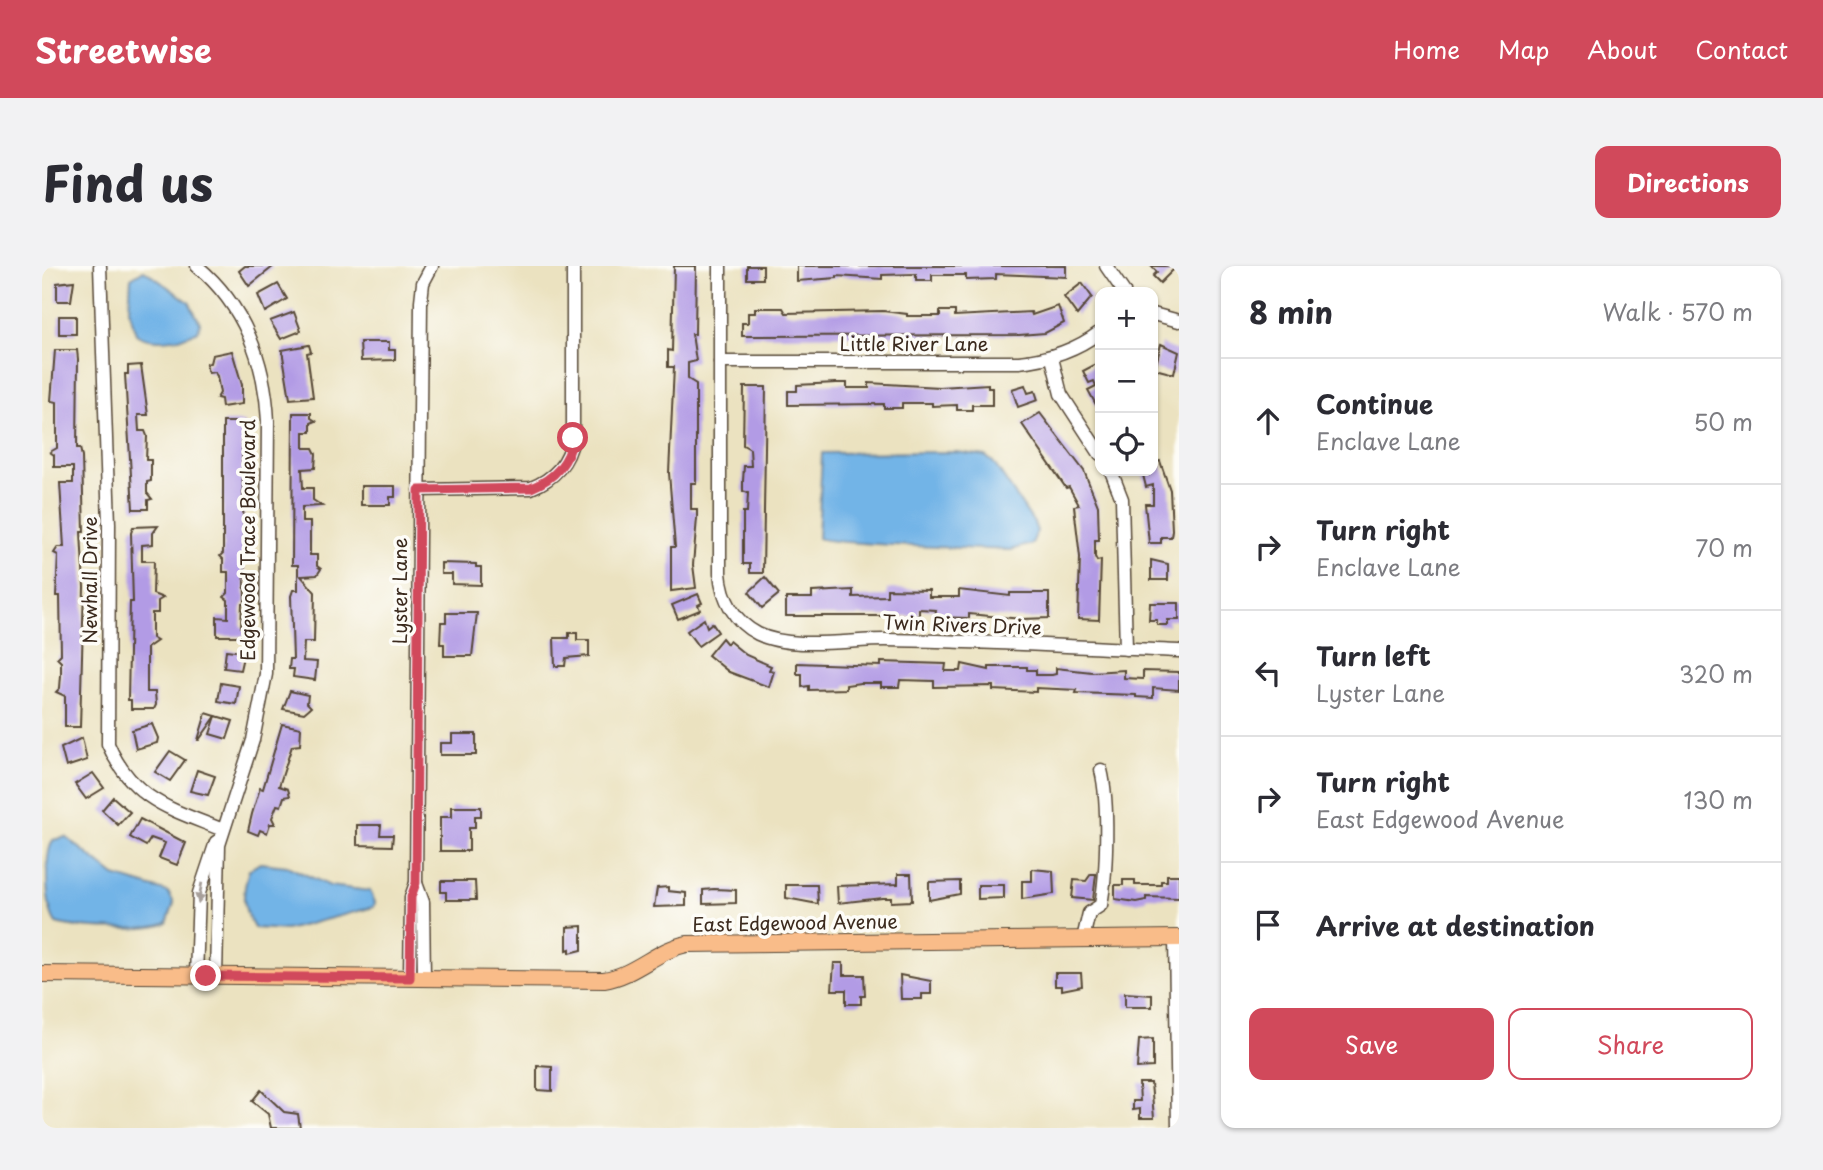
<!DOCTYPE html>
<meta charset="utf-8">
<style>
body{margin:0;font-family:"Playpen Sans",sans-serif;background:#f2f2f3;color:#2b2b33}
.controls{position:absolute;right:21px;top:21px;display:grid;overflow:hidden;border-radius:14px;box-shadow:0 2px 5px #0004}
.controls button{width:63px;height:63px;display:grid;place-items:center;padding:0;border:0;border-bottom:2px solid #e1e1e2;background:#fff;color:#2b2b33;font:35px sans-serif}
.stop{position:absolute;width:21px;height:21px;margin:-16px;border:5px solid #d1495b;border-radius:50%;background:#fff}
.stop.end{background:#d1495b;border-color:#fff;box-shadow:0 2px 7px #0008}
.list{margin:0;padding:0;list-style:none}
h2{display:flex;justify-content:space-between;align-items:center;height:91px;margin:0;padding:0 28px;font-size:30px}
h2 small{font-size:23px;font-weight:400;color:#7c7c81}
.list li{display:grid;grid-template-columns:46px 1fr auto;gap:21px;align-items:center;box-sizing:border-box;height:126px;padding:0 28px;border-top:2px solid #e1e1e2}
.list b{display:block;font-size:26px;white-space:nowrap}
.list p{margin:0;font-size:23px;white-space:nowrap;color:#7c7c81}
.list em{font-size:23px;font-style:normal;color:#7c7c81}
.actions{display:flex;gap:14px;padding:21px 28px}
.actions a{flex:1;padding:16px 0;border:2px solid #d1495b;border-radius:14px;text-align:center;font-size:24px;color:#d1495b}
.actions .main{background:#d1495b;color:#fff}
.icon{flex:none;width:38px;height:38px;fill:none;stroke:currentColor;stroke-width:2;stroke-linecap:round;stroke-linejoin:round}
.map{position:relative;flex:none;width:1137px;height:862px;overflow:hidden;border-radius:14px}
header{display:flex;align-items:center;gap:42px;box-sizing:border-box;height:98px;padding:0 35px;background:#d1495b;color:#fff}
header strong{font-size:33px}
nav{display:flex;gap:38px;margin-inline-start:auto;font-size:24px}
.intro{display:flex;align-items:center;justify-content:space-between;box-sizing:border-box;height:168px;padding:0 42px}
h1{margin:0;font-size:49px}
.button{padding:18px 32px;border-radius:14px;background:#d1495b;color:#fff;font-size:24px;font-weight:700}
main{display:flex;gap:42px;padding:0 42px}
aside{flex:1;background:#fff;border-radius:14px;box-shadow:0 2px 5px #0004}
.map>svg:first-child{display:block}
.water{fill:#72b4e7;stroke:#566f82;stroke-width:2}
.building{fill:#b29be5}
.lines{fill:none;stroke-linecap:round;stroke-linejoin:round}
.minor-casing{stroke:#554636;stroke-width:15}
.major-casing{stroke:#554636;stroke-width:18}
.minor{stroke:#fff;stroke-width:12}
.major{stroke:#f9bc89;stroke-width:16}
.oneway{fill:#a79f9a}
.route{stroke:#d1495b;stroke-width:9}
.labels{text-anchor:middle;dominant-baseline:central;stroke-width:7;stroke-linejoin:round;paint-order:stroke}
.street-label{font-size:19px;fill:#3b2a1e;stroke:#fdfcf7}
</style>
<header>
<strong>Streetwise</strong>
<nav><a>Home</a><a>Map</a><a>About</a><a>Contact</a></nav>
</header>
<div class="intro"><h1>Find us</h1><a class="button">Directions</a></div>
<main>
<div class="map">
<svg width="1137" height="862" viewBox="0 0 1137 862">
<rect width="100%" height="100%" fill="#fdfcf7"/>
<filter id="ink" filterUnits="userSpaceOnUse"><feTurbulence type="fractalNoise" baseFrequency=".0143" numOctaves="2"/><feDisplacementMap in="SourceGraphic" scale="14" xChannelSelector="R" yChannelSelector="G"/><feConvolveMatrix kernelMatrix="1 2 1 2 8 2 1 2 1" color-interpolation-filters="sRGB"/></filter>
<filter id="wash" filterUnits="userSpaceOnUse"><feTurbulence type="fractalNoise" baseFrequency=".00686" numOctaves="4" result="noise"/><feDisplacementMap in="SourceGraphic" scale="28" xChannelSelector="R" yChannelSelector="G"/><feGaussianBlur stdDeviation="1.57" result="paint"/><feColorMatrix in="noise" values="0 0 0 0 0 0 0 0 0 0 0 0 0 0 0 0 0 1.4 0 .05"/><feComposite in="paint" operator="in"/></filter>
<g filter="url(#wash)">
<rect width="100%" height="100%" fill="#ebe2c0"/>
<!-- water -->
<g class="water">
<path d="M102 4 147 36 158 57 156 65C141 74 107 78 94 68L87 43 89 12Z"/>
<path d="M915 186 943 190 951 196 992 257 995 265 990 278 968 284C945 283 784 278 776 272L780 187Z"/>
<path d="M24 571 73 610 126 626 132 637 125 657C106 666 35 663 14 657 3 641 2 590 11 574Z"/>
<path d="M218 597 245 600 288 620 328 625 333 636 332 641 244 664 212 662C199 640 200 628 207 604Z"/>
</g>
<g id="blocks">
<!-- building -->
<g class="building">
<polygon points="203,0 232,0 207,20 197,5"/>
<polygon points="632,0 654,0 653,68 650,68 654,95 646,97 646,113 654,118 654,217 649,217 649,243 655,243 655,252 651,299 654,322 629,325 629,281 633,281 627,207 632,101 626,101 626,84 630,85"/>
<rect x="705" y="0" width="16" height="13"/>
<polygon points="755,0 1024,0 1024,11 954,8 954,13 924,14 924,9 890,9 890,15 874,15 874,8 840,9 840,13 795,10 795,12 755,15"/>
<polygon points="1109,0 1135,0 1118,17 1111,10 1115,6"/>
<polygon points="32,15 29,35 15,35 15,17"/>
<polygon points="1040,17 1050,31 1035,49 1022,31"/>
<polygon points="236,18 245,33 223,46 216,29"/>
<polygon points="1016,40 1022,57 1003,67 977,69 700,70 700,57 706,57 706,47 713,47 713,42 741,42 744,47 841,45 865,48 865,50 898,50 898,45 913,45 913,50 989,46 990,49"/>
<polygon points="252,46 259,65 239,73 228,55"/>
<rect x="17" y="50" width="17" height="18"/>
<polygon points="318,76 347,76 347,84 353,84 353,94 319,95"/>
<polygon points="1119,78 1137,86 1132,108 1113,103"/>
<polygon points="267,79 269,86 265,87 271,131 248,133 240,84"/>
<polygon points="13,84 35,84 36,93 35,182 38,182 40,191 42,266 39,266 42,321 38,461 23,461 23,430 14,426 18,422 19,409 19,396 15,392 19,388 18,330 14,330 16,289 12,287 16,281 22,281 18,217 31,217 31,201 12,201 12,189 8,186 15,182 15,136 9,135"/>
<polygon points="190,85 200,119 200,138 180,141 179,133 175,132 178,127 175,110 172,106 166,107 164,98 168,97 170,89"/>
<polygon points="1054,98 1058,106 1058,146 1046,124 1054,120 1052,115 1047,117 1041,105"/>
<polygon points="99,99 106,149 96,149 97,165 103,165 105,170 104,194 109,194 109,215 105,216 105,227 110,233 106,234 106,243 91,243 83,108 86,108 86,100"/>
<polygon points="794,117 805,117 805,122 827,122 827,117 898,121 946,118 946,122 950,122 950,139 930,139 930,144 915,144 915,139 890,140 890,137 860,137 860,142 842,142 842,138 746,139 746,125 755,125 755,119"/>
<polygon points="983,119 986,127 993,125 996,134 976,141 970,123"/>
<polygon points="702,121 724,121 721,307 708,307 708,298 701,298 701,246 705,246 706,227 701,225 701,215 702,200 709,200 708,183 701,179"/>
<polygon points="251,147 269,147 269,152 274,155 269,157 269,166 262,166 262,182 271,182 274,188 273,202 260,203 261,222 271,222 271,234 280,240 260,241 260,256 268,256 268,289 275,289 275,300 279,303 275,309 259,310 273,326 272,376 262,376 261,395 275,396 273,414 251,411 252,403 247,403 248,393 251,393 249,330 251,324 256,324 256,299 250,299"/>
<polygon points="998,147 1042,205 1056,240 1057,274 1053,274 1053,291 1055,295 1059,294 1057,354 1036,353 1038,291 1032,240 1037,239 1027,221 1024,222 980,158"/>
<polygon points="181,156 202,156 202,175 200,175 203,338 200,338 199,361 203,361 202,370 175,370 175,351 186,352 186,334 182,331 186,327 186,306 181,306 181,293 178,290 181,287"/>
<polygon points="1118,195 1128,224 1130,264 1129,271 1119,271 1119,277 1107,277 1103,238 1111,238 1111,219 1104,221 1100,205 1111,205 1111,197"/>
<polygon points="319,220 353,220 353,231 348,231 348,239 319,239"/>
<polygon points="116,260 111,267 111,278 100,279 100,295 112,295 111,328 121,332 116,335 116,347 110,347 110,372 115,375 105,382 105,426 113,426 114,439 112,443 89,443 89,434 86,434 88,336 91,336 89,267 91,261"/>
<polygon points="1109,294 1126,298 1126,314 1109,314"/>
<polygon points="399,297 434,298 434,301 439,301 439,319 410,318 410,308 399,308"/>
<polygon points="723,311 737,328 720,342 707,326"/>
<polygon points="845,323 887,324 887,331 917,331 917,324 968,330 968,327 1007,327 1007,352 980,353 927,348 927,352 893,351 894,344 877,343 877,350 744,350 744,332 770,332 770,326 811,324 811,331 845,330"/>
<polygon points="656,328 660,337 656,339 658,344 636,353 630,339"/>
<polygon points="1108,337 1137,337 1137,354 1126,354 1126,359 1115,359 1115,354 1107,354"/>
<polygon points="404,347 435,347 430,390 402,390 402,378 398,378 399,356 404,356"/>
<polygon points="662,353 665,361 670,357 676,366 656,380 645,365"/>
<polygon points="527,367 535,367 535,374 547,374 547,390 524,392 523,400 513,400 512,372 527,372"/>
<polygon points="680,372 685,378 687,375 704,389 729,400 727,404 732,405 727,421 687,406 666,389"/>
<polygon points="184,384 202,386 198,404 182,402"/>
<polygon points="839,396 904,398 903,405 919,405 920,398 947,404 947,401 985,401 985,404 994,404 994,409 1010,409 1014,408 1014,402 1050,406 1082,404 1082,412 1101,413 1101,405 1137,406 1137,424 1111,422 1111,432 1094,431 1094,429 1034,427 1035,424 994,422 994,426 951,424 951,420 892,421 892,415 858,414 857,421 839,421 839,417 818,417 804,419 804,423 767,424 767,420 760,421 760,408 755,408 755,397 839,400"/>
<polygon points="179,417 197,420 194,438 176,435"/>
<polygon points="248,425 266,429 265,437 269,441 262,447 241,443"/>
<polygon points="164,447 174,450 157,474 156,474"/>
<polygon points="174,450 191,455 185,473 168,468"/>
<polygon points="110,458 116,472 115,477 94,483 90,464"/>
<polygon points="240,458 259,462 258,479 250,480 237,520 246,523 248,530 242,531 239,540 235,539 230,552 233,558 228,558 225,567 218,564 216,569 206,565 210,548 218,522 221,523"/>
<polygon points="410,468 434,468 434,489 398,489 398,477 410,477"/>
<polygon points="40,472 45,494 24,501 19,482"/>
<polygon points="128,485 143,494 128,515 113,506"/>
<polygon points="155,504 173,510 166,529 148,525"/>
<polygon points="51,507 62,522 44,533 33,518"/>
<polygon points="71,531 88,546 76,559 60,544"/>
<polygon points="409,541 439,541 439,550 433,550 433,562 427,562 427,585 398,585 398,551 409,551"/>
<polygon points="98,553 144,577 135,599 117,592 123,577 109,572 104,580 88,571"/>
<polygon points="315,559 339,559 338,569 351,569 350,580 315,579"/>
<polygon points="990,603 1011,605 1012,628 980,633 980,615 990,615"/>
<polygon points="856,608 869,608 870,635 849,636 849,632 840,632 796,637 795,620 856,618"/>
<polygon points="1049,608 1054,608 1051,634 1030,632 1032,614 1044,615"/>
<polygon points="1125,609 1137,609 1137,632 1104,631 1104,634 1094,636 1073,633 1073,619 1081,619 1081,614 1093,614 1093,619 1119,619 1119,615 1125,615"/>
<polygon points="399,615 433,615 434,634 404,634 404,626 399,626"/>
<polygon points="918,615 918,628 887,634 887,616"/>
<polygon points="744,619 775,619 776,638 744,632"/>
<polygon points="936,619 962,619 962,632 936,633"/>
<polygon points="626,621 626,625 644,627 644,640 612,641 615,622"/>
<polygon points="672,623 694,624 694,637 661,638 661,624"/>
<polygon points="540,660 540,684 528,687 528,683 525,684 525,661"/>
<polygon points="792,697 801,697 801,709 822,709 823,730 819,730 819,738 804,738 804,724 790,724"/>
<polygon points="1013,707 1039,707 1040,720 1020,724 1020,720 1013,720"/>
<polygon points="858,709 889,715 889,728 880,728 880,733 859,733"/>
<polygon points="1083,727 1110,729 1110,741 1083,741"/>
<polygon points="1111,773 1111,801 1095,802 1097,774"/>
<polygon points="495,800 510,801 510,825 495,824"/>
<polygon points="1097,817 1109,817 1112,852 1098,852 1098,843 1091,844 1091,835 1098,835"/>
<polygon points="219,824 242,846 256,848 258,862 229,862 226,848 210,835"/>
</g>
</g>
</g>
<g filter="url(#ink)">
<use href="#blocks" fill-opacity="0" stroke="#554636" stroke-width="2"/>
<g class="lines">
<defs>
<g id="minor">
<path d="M58 0 67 258 66 478C90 534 129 543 181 564"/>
<path d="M155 0C202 39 223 95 226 155L224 408 211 474 177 579 174 710"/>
<path d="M678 0V307C680 332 692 356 716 368 748 384 806 374 843 374 941 375 1039 381 1137 385"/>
<polyline points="1064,0 1082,26"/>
<polyline points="1111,48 1137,55"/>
<polyline points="1010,92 1019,128 1058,188"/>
<path d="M678 96H977C1007 93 1033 85 1058 66"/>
<polyline points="1069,205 1080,233 1084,383"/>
<path d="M377 224 489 222C512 213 527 196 531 172V0"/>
<polyline points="374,617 381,636 382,712"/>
<polyline points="1133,672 1136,862"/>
<path d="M1041 673 1047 647 1059 639C1065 606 1067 536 1059 504"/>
<polyline points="154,710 157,627 174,576"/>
<polyline points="368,712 369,631 374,617 379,35 381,17 390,0"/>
</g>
<path id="major" d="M0 708 562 714C594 709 614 684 645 678L1137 672"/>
</defs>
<!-- minor casing -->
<use href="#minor" class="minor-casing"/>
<!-- major casing -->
<use href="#major" class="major-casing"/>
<!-- minor -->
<use href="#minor" class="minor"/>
<!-- major -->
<use href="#major" class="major"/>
</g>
<!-- one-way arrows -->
<defs><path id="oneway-solid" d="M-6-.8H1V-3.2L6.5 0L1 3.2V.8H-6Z" transform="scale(1.75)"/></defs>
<use class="oneway" href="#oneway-solid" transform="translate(158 627) rotate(100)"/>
</g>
<g class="lines" filter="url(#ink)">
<!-- route -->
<path class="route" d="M164 710 368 712 369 631 374 617 377 224 489 222C512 213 527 196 531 172"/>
</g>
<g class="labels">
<!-- street labels -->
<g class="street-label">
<text x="872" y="77">Little River Lane</text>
<text transform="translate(205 274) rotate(-90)">Edgewood Trace Boulevard</text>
<text transform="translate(47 314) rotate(-90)">Newhall Drive</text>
<text transform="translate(357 325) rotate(-90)">Lyster Lane</text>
<text transform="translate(920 358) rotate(2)">Twin Rivers Drive</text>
<text transform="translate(753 656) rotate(-1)">East Edgewood Avenue</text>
</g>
</g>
</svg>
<div class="controls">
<button>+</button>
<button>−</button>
<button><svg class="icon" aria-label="locate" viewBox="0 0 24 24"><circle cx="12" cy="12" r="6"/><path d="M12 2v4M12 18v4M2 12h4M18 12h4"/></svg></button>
</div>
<div class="stop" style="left:531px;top:172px"></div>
<div class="stop end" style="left:164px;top:710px"></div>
</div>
<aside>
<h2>8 min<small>Walk · 570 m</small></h2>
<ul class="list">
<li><svg class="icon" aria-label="ahead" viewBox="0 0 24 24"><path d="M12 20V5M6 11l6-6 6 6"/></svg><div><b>Continue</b><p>Enclave Lane</p></div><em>50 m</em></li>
<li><svg class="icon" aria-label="right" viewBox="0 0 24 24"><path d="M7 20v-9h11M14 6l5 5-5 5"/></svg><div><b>Turn right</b><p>Enclave Lane</p></div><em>70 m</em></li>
<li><svg class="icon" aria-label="left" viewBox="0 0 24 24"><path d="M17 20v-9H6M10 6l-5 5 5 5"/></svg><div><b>Turn left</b><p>Lyster Lane</p></div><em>320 m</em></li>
<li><svg class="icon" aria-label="right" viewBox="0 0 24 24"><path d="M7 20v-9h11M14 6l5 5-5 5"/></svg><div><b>Turn right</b><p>East Edgewood Avenue</p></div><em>130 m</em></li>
<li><svg class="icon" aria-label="arrive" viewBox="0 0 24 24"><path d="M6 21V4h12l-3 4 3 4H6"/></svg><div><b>Arrive at destination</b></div></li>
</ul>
<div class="actions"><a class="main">Save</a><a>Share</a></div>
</aside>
</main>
